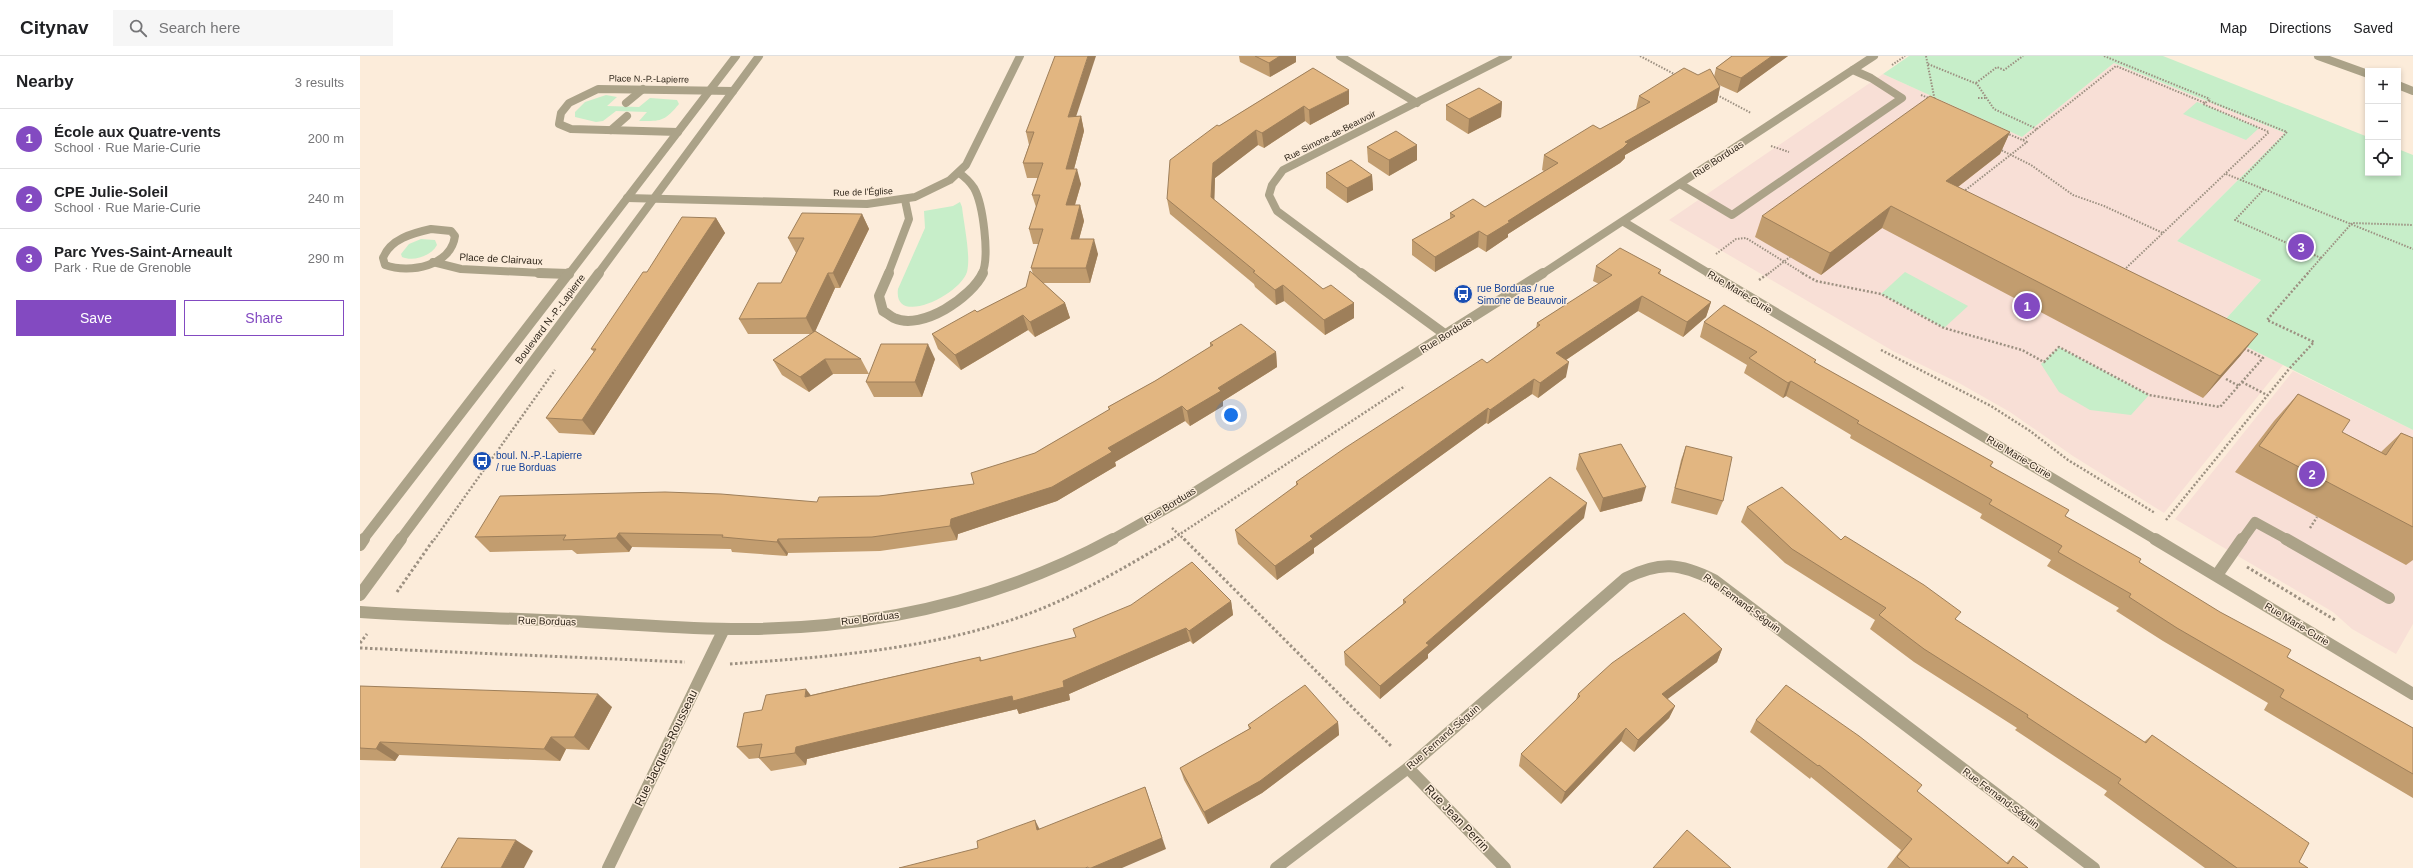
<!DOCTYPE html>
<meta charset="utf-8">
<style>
body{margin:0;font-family:Helvetica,sans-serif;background:#f6f6f6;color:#202124}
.controls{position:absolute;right:12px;top:12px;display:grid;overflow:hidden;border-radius:0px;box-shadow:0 2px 6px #0003}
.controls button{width:36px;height:36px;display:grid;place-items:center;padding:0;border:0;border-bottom:1px solid #e0e0e0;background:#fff;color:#202124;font:20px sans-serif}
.you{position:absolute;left:871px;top:359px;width:14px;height:14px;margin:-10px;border:3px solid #fff;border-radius:50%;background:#1a73e8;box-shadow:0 0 0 6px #1a73e833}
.badge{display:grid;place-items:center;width:26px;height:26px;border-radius:50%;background:#834ac1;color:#fff;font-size:13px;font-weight:700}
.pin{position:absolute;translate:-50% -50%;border:2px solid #fff;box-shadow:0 1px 4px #0006}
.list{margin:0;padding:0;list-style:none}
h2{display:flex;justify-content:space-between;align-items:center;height:52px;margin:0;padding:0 16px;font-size:17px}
h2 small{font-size:13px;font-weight:400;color:#757577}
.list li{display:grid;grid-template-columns:26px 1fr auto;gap:12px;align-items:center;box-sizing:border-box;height:60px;padding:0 16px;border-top:1px solid #e0e0e0}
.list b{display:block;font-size:15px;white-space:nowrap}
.list p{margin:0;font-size:13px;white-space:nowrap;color:#757577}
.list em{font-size:13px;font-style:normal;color:#757577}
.actions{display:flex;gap:8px;padding:12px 16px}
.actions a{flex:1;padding:9px 0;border:1px solid #834ac1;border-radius:0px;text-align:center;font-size:14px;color:#834ac1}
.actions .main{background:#834ac1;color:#fff}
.icon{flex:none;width:22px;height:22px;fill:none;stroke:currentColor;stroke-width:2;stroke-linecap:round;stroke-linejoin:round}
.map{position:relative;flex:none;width:2053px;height:812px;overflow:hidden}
header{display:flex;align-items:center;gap:24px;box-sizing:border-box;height:56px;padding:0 20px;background:#fff;border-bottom:1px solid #e0e0e0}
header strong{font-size:19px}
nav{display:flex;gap:22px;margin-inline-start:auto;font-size:14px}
.search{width:280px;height:36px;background:#f6f6f6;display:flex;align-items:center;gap:10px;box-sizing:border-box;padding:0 14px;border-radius:0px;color:#757577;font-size:15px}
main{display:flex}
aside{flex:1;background:#fff}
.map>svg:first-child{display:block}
.education{fill:#f8dfd6}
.green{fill:#c7eec9}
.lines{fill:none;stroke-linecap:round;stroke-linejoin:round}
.path-far2{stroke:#9c9081;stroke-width:2;stroke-dasharray:1.5 1.5;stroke-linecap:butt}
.path-far1{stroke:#9c9081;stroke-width:2.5;stroke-dasharray:2 2;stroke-linecap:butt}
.path{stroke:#9c9081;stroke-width:3;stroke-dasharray:2.5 2.5;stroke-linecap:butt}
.service-far2{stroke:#aba288;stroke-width:8}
.service-far1{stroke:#aba288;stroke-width:10}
.service{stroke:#aba288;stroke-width:12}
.minor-far2{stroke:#aba288;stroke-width:8}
.minor-far1{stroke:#aba288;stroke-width:10}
.minor{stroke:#aba288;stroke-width:12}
.tertiary-far2{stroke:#aba288;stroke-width:8}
.tertiary-far1{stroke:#aba288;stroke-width:10}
.tertiary{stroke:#aba288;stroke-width:12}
.wall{fill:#c29d6f}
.shaded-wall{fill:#9e7f5a}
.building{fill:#e2b681;stroke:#9e7f5a}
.labels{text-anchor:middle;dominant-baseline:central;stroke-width:3;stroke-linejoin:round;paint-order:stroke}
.far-street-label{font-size:9px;fill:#30271b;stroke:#fcecda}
.street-label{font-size:10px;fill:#30271b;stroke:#fcecda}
.transit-label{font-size:10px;fill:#164399;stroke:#fcecda;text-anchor:start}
.near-street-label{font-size:12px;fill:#30271b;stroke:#fcecda}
</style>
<header>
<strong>Citynav</strong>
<div class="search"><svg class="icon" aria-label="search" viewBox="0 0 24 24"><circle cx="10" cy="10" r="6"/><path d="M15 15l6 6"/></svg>Search here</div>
<nav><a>Map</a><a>Directions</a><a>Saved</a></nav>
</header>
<main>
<aside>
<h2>Nearby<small>3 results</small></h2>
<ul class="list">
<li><span class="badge">1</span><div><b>École aux Quatre-vents</b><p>School · Rue Marie-Curie</p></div><em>200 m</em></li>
<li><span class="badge">2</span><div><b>CPE Julie-Soleil</b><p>School · Rue Marie-Curie</p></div><em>240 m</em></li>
<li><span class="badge">3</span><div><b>Parc Yves-Saint-Arneault</b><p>Park · Rue de Grenoble</p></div><em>290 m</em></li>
</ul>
<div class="actions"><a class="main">Save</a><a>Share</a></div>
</aside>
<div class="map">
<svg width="2053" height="812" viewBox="0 0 2053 812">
<rect width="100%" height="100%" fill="#fcecda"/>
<!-- education -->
<g class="education">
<polygon points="1754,7 1925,77 1817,185 1901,224 1855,275 1923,309 1804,457 1713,400 1650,356 1599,327 1533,295 1309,164 1523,18 1662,81"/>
<polygon points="1933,315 2053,374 2053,568 2036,598 1992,573 1973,556 1815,463"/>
</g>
<!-- green -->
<g class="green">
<polygon points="1549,0 1803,0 2008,81 2008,117 2038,117 2038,93 2053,99 2053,374 1855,275 1901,224 1817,185 1925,77 1754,7 1662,81 1523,18"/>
<path d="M246 39 257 41 247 50 279 51 290 42 317 44 319 48C304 66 301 65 279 65L287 56 256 55 243 65 236 66 215 61V56L225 46Z"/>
<polygon points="1837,46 1843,48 1899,72 1886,84 1823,58"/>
<path d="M600 146 602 151C604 169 611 200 607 216 599 240 533 271 538 233L565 172 564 155 593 150Z"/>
<path d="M61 183 75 184 77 189C71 200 53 206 42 201L41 198 49 188Z"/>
<polygon points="1545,216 1608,250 1584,272 1521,238"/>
<polygon points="1699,291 1789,339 1771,359 1730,354 1699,336 1681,308"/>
</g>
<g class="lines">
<!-- path-far2 -->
<g class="path-far2">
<polyline points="1280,0 1316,19"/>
<polyline points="1566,0 1575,45"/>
<polyline points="1744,0 1850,43"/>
<polyline points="1568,8 1617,28 1634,53 1677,73 1662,85"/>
<polyline points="1532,9 1545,0"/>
<polyline points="1616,27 1637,11 1644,14 1663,0"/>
<polyline points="1357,39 1391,57"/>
<polyline points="1561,39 1571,43"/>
<polyline points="1618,42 1627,42"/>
<polyline points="1849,45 1927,76 1881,124"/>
<polyline points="1677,73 1756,10 1845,47 1850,43"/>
<polyline points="1411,90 1429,96"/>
<polyline points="1639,93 1671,109 1713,139 1744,150 1803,177"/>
<polyline points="1866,118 2053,193"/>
<polyline points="1904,133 1875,164 1961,202 1947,218"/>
<polyline points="1603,136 1667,86 1646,77"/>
<polyline points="1356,198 1376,183 1386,182 1444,218"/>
<polyline points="1961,202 1992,167 2053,169"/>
<polyline points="1764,214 1909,76 1843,48 1845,47"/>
<polyline points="1408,218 1430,201"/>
</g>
<!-- path-far1 -->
<g class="path-far1">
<polyline points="1442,217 1456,225 1521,238 1584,272 1662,294 1684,306 1699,291 1789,339 1860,351 1903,302 1883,292"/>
<polyline points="1399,224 1409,217"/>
<polyline points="1521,294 1631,350 1670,375 1708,404 1795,457"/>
<polyline points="1866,323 1879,330"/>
<polyline points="1882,326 1907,339"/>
<polyline points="1806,464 1929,313 1954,286 1907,264 1948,217"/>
<polyline points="812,472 825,484"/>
<polyline points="1950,472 1957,461"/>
<polyline points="74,484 195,314"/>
<polyline points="811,484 1045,330"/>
</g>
<!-- path -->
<g class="path">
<polyline points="824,483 1032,691"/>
<polyline points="1887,511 1975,564"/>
<polyline points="37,536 74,483"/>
<polyline points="0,587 7,578"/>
<polyline points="0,592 325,606"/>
<path d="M370 608C463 601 555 595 645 566 705 547 759 515 813 483"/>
</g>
<!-- service-far2 -->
<g class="service-far2">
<polyline points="266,47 283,33"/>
<polyline points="251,74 267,60"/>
<polyline points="1320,128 1372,159 1542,42 1511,22 1493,14"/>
</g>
<!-- service-far1 -->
<polyline class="service-far1" points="1882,484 1895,466 1928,484"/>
<!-- service -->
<g class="service">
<polyline points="1926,483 2029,542"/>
<polyline points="1857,519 1882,483"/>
</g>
<!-- minor-far2 -->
<g class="minor-far2">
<polyline points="980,0 1057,47"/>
<polyline points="1958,0 2008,18"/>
<polyline points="2038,29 2053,35"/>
<polyline points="318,76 211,73 199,68 201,57 209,47 238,33 373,35"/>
<path d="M599 117C605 121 610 126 614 132 623 148 630 201 622 218"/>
<polyline points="267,142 507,148 555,141 590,124 606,109 660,0"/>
<polyline points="1264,166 1350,218"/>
<path d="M71 173 91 175 95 180C91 210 50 218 25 209L23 202C30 183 53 177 71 173Z"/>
<polyline points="73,206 101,213 201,218"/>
<polyline points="528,218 549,163 545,144"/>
<polyline points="1002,218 917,155 909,139 912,129 923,114 1148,0"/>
<polyline points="1182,218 1514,0"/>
</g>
<!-- minor-far1 -->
<g class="minor-far1">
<polyline points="179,217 209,218"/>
<path d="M529 217 519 240 523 255C527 257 530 260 534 262 562 275 612 241 623 217"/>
<polyline points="1001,217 1086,279"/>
<polyline points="1349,217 1796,484"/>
<polyline points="751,484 822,444 1183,217"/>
</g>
<!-- minor -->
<g class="minor">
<polyline points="1795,483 2053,638"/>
<path d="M0 556C76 561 152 562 227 566 283 569 338 574 393 573 519 571 642 543 753 483"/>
<polyline points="1048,712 1145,812"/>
<polyline points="248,812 364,573"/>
<path d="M916 812 1048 712 1266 522C1300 505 1320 507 1354 524L1734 812"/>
</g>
<!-- tertiary-far2 -->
<g class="tertiary-far2">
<polyline points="209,218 376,0"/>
<polyline points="238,218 399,0"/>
</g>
<!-- tertiary-far1 -->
<g class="tertiary-far1">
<polyline points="3,484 209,217"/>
<polyline points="40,484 239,217"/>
</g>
<!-- tertiary -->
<g class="tertiary">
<polyline points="0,489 4,483"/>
<polyline points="0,539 41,483"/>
</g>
</g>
<!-- wall -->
<g class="wall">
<polygon points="879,0 936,0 936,6 910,21 880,6"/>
<polygon points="1372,0 1428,0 1377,37 1359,29 1360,31 1357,46 1265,99 1265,102 1260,107 1148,178 1148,181 1126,196 1118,191 1075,216 1052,199 1052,184 1090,163 1090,157 1125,151 1184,115 1182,114 1184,99 1240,73 1276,53 1279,40 1338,19 1354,21 1356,12"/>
<polygon points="953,12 989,48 950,69 945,65 904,92 898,89 855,122 854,144 963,233 994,247 994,262 965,279 924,245 916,249 895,231 894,228 810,158 807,143 859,70"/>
<polygon points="1142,46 1141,61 1108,78 1086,64 1086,49"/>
<polygon points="716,60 721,60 724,75 714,113 721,128 715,149 720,149 724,165 719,183 738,198 730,227 683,227 705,247 710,262 675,281 668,274 601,314 578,293 572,278 617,256 666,231 673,218 671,212 679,188 673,188 669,173 676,151 672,139 678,122 667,122 663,107 669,89 666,76"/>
<polygon points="1650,76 1640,98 1598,131 1881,299 1843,342 1522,172 1461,219 1395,181 1402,160"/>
<polygon points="1057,89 1057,104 1029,120 1008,106 1007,91"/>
<polygon points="966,117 1012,119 1013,134 987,147 966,132"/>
<polygon points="502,158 509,173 480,232 475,232 455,275 501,303 509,318 473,318 449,336 422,319 413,304 451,278 388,278 379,263 421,227 436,197 428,182"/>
<polygon points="356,162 365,177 234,379 199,377 186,362 234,296 231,293 287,216"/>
<polygon points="1236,210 1301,214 1300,218 1351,246 1346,261 1323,281 1278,255 1206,304 1206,321 1178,342 1172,338 1128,368 1126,367 954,492 954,497 917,524 878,488 875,474 936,430 936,426 1127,307 1176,272 1177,267 1239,228 1233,225"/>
<polygon points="1344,266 1456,304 1455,307 1633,406 1631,410 1705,460 1779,506 1927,601 2053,672 2053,742 1904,654 1908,647 1803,585 1756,555 1759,552 1687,510 1691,504 1620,462 1622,458 1490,382 1491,379 1426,340 1423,342 1384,317 1387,309 1340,281"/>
<polygon points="850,287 916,296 917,311 863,345 863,350 830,370 825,365 755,406 756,410 697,445 598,478 597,484 520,495 428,497 427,500 372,496 371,493 272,491 269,496 217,498 212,494 130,496 115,481 457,446 519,440 614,428 675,397 749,354 748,351 795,325 850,291"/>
<polygon points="575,303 562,341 514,341 506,326"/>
<polygon points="1938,338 1982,376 2021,396 2041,377 2053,382 2053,504 2046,509 1875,416 1914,365"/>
<polygon points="1326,390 1363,445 1357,459 1311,447 1321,404"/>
<polygon points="1219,398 1282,445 1240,456 1216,413"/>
<polygon points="1387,451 1481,484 1596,564 1784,686 1792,679 1939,806 1948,812 1845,812 1744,739 1747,735 1655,674 1657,672 1554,606 1510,573 1515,564 1425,507 1381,466"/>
<polygon points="1224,462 1068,598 1068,602 1020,643 985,609 984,596 1043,548 1043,544"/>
<polygon points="871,545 873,559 833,588 830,585 709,638 710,644 659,658 657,653 536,682 447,703 446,709 411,715 399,702 389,703 377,691 402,654 451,639 620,601 622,605"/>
<polygon points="1362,593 1357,606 1307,643 1315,650 1309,662 1274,696 1261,685 1201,748 1159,710 1161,698 1216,644 1218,638"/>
<polygon points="0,630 252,651 229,694 206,693 200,705 39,699 35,705 0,704"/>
<polygon points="1396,664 1557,735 1646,807 1653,800 1668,812 1527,812 1541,794 1451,721 1450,723 1390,676"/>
<polygon points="978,666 979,679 902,737 848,768 824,724 820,712 889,673 888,669"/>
</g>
<!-- shaded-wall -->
<g class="shaded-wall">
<polygon points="728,0 736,0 711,76 708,61"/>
<polygon points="920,0 936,0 936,6 910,21 909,7"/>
<polygon points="1412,0 1428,0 1377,37 1381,22"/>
<polygon points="1360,31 1357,46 1265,99 1265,102 1260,107 1148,178 1148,181 1126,196 1127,180 1148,165 1265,86"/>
<polygon points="989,34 989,48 950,69 949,54"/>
<polygon points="1142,46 1141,61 1108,78 1109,63"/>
<polygon points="944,50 945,65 904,92 902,77"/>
<polygon points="721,60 724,75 710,128 706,113"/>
<polygon points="896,74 898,89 855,122 854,157 851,141 853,107"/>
<polygon points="1650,76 1640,98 1577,147 1586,125"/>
<polygon points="1057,89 1057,104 1029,120 1029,104"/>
<polygon points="717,113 721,128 710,165 706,149"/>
<polygon points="1012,119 1013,134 987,147 987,132"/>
<polygon points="720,149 724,165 715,198 711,183"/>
<polygon points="1531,150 1522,172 1461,219 1470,197"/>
<polygon points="502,158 509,173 480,232 473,217"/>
<polygon points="356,162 365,177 234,379 222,364"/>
<polygon points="1119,175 1118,191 1075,216 1075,201"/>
<polygon points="734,183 738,198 730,227 726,212"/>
<polygon points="468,217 475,232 454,278 446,262"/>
<polygon points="923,229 924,245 916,249 915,234"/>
<polygon points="1282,240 1278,255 1194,312 1196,297"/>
<polygon points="1351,246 1346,261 1323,281 1327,266"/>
<polygon points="705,247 710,262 675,281 670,266"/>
<polygon points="994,247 994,262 965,279 964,264"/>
<polygon points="663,259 668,274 601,314 595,299"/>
<polygon points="1898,278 1881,299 1843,342 1860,320"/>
<polygon points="568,288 575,303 562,341 555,326"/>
<polygon points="916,296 917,311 863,345 863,350 830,370 827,355 858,332"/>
<polygon points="465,303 473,318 449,336 440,321"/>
<polygon points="1209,306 1206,321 1178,342 1180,327"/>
<polygon points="1174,323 1172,338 1128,368 1130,354"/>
<polygon points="1431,325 1426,340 1423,342 1428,327"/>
<polygon points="822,350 825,365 755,406 756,410 697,445 598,478 597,484 590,470 591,463 748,392"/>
<polygon points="1128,352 1126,367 954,492 954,497 917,524 915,510 950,480"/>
<polygon points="1286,431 1282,445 1240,456 1243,442"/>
<polygon points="1227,447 1224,462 1068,598 1068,602 1020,643 1020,630 1066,587"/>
<polygon points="259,477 272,491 269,496 256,482"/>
<polygon points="418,483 428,497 427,500 417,486"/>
<polygon points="871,545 873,559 833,588 829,575"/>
<polygon points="826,572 830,585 709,638 710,644 659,658 657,653 447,703 446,709 435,697 436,691 652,640 703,625"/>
<polygon points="1362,593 1357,606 1297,651 1302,638"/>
<polygon points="446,633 456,646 445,641"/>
<polygon points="238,638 252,651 229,694 214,681"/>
<polygon points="1315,650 1309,662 1274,696 1278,684"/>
<polygon points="978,666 979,679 902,737 848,768 844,756"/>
<polygon points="1266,672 1261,685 1201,748 1205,736"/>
<polygon points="191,681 206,693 200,705 184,693"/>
<polygon points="20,686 39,699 35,705 16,693"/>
<polygon points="785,731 806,793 762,812 731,812"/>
<polygon points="675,764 681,776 677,774"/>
<polygon points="156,784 173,795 164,812 141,812"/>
</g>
<!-- building -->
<g class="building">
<polygon points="695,0 728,0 708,61 721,60 706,113 717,113 706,149 720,149 711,183 734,183 726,212 671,212 683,173 669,173 680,139 672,139 683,107 663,107 674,76 666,76"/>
<polygon points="895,0 920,0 909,7"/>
<polygon points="1372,0 1412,0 1381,22 1356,12"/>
<polygon points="953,12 989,34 949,54 944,50 902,77 896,74 853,107 851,141 963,233 971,229 994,247 964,264 923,229 915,234 893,216 895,215 807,143 810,104 857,69 859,70"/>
<polygon points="1324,12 1338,19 1350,13 1360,31 1265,86 1268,87 1263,92 1148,165 1150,166 1127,180 1119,175 1075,201 1052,184 1095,160 1090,157 1113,143 1125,151 1198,107 1184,99 1233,69 1240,73 1290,46 1279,40"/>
<polygon points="1119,32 1142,46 1109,63 1086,49"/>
<polygon points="1570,40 1650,76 1586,125 1898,278 1860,320 1531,150 1470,197 1402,160"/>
<polygon points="1036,75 1057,89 1029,104 1007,91"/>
<polygon points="991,104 1012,119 987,132 966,117"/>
<polygon points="442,157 502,158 473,217 468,217 446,262 379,263 398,227 421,227 444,182 428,182"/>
<polygon points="322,161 356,162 222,364 186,362 236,293 231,293 283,216 287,216"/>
<polygon points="1260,192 1301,214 1298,217 1351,246 1327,266 1282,240 1196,297 1209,306 1180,327 1174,323 1130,354 1128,352 950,480 953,483 915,510 875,474 938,428 936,426 985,392 1122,303 1127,307 1180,269 1177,267 1252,219 1236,210"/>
<polygon points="670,215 705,247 670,266 663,259 595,299 572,278 615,254 617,256 666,231"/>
<polygon points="1364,249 1400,270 1456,304 1454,306 1633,406 1630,410 1709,454 1705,460 1781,503 1779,506 1860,556 1931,594 1927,601 2053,672 2053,718 1920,641 1924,634 1817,572 1769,541 1771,538 1698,496 1702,490 1629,448 1632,444 1497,367 1499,365 1431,325 1428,327 1389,302 1397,296 1344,266"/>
<polygon points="881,268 916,296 858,332 861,335 827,355 822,350 748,392 752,396 692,431 591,463 590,470 512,481 418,483 417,486 362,481 363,479 259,477 256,482 203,484 206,479 115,481 140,440 305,436 361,438 457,446 459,441 519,440 614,428 611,417 675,397 750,353 748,351 795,325 853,289 850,287"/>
<polygon points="455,275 501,303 465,303 440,321 413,304"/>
<polygon points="521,288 568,288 555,326 506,326"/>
<polygon points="1938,338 1990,364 1982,376 2026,399 2041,377 2053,382 2053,471 1899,390"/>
<polygon points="1261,388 1286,431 1243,442 1219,398"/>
<polygon points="1326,390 1372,401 1363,445 1315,432"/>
<polygon points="1190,421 1227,447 1066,587 1069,589 1020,630 984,596 1046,546 1043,544"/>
<polygon points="1422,431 1481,484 1485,480 1564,529 1601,556 1595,563 1786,687 1792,679 1949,787 1939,806 1948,812 1877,812 1758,727 1761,723 1667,661 1668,659 1564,593 1519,559 1526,552 1432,493 1387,451"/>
<polygon points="832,506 871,545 829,575 826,572 703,625 704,631 653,645 652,640 436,691 435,697 399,702 402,688 377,691 384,657 402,654 406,639 446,633 445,641 620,601 620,605 716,581 713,573 771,549"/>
<polygon points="1324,557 1362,593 1302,638 1315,650 1278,684 1266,672 1205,736 1161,698 1220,640 1218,638 1252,607"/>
<polygon points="945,629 978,666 900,725 844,756 820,712 891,672 888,669"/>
<polygon points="1426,629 1499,680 1562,729 1557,735 1648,808 1653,800 1668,812 1550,812 1537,801 1552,783 1459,709 1458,710 1396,664"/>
<polygon points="0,630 238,638 214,681 191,681 184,693 20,686 16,693 0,692"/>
<polygon points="785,731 802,782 731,812 728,812 728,811 725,812 539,812 618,792 617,785 675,764 677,774"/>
<polygon points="1327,774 1371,812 1293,812"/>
<polygon points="98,782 156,784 141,812 81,812"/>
</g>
<!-- icons -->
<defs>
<symbol id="bus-disc" viewBox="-11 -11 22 22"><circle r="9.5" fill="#1a4fb4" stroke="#fcecda"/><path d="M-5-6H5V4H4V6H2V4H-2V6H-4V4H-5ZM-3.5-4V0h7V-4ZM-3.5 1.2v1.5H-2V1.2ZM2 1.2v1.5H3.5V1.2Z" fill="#fff"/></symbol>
</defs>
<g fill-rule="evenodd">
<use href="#bus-disc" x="1092" y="227" width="22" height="22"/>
<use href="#bus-disc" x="111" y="394" width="22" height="22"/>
</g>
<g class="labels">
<!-- far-street labels -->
<g class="far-street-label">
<text transform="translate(289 23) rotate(1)">Place N.-P.-Lapierre</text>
<text transform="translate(970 80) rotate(-27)">Rue Simone-de-Beauvoir</text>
<text transform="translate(503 136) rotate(-2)">Rue de l'Église</text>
</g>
<!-- street labels -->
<g class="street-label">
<text transform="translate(1358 103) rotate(-33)">Rue Borduas</text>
<text transform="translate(141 203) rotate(3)">Place de Clairvaux</text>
<text transform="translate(1380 236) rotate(31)">Rue Marie-Curie</text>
<text transform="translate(190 263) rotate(-53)">Boulevard N.-P.-Lapierre</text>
<text transform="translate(1086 279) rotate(-32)">Rue Borduas</text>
<text transform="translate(1659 401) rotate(31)">Rue Marie-Curie</text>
<text transform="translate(810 449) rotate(-32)">Rue Borduas</text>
<text transform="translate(1382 547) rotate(36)">Rue Fernand-Séguin</text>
<text transform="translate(510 562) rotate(-7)">Rue Borduas</text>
<text transform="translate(187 565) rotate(2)">Rue Borduas</text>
<text transform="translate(1937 568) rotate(31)">Rue Marie-Curie</text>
<text transform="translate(1083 681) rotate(-41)">Rue Fernand-Séguin</text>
<text transform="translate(1641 742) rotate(37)">Rue Fernand-Séguin</text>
</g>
<!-- transit labels -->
<g class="transit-label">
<text x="1117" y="232">rue Borduas / rue<tspan x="1117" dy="12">Simone de Beauvoir</tspan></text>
<text x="136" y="399">boul. N.-P.-Lapierre<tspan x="136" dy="12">/ rue Borduas</tspan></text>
</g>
<!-- near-street labels -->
<g class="near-street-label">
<text transform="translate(306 692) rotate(-64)">Rue Jacques-Rousseau</text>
<text transform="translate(1097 762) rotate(46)">Rue Jean Perrin</text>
</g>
</g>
</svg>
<div class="controls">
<button>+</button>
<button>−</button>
<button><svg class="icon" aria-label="locate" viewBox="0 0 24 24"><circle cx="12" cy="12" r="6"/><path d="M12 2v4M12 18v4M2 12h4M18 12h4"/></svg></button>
</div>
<div class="you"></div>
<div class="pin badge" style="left:1667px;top:250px">1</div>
<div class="pin badge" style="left:1952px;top:418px">2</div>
<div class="pin badge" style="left:1941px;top:191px">3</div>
</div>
</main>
